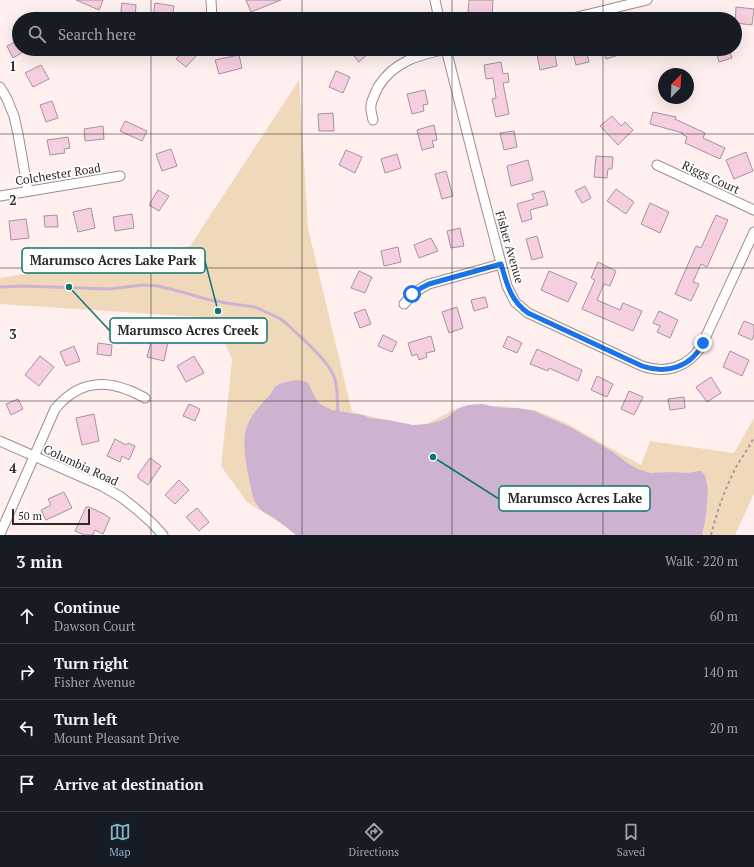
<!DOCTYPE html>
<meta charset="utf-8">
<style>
body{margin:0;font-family:"PT Serif",serif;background:#20242c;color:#f1f3f6}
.compass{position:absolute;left:658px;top:68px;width:36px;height:36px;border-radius:50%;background:#171b24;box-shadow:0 4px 16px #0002;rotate:24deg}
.scale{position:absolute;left:12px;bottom:10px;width:78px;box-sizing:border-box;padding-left:4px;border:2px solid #2f2828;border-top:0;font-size:11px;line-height:14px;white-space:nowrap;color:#2f2828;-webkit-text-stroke:3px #fff;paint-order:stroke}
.stop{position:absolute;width:12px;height:12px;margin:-9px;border:3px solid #1a73e8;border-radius:50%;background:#fff}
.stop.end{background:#1a73e8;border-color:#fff;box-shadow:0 1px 4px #0008}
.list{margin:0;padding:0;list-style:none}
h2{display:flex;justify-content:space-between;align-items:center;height:52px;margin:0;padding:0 16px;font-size:17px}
h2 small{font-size:13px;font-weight:400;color:#9ea1a6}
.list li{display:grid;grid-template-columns:26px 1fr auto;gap:12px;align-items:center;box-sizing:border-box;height:56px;padding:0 16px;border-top:1px solid #363941}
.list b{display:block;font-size:15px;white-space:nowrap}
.list p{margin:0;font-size:13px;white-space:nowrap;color:#9ea1a6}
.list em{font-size:13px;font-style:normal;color:#9ea1a6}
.icon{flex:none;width:22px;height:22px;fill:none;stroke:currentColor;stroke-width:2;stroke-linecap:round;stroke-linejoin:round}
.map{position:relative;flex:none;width:754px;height:535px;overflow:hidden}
.search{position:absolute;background:#171b24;box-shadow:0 4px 16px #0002;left:12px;right:12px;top:12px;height:44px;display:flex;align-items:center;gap:10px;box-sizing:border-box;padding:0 14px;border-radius:22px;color:#9ea1a6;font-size:15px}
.sheet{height:276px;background:#171b24}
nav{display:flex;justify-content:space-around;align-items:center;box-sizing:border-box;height:56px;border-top:1px solid #363941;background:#171b24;font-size:11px;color:#9ea1a6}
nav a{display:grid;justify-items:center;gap:2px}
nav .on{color:#85b5cc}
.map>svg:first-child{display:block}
.green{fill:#f0d9bb}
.water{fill:#cdb3d0}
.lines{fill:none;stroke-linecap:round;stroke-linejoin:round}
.stream{stroke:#cdb3d0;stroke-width:3}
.building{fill:#f5cedf;stroke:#a4949b}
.street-casing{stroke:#9f8d8d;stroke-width:11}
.path{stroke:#a89c9c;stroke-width:2;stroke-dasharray:3 3;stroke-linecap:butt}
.street{stroke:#fff;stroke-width:9}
.route{stroke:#1a73e8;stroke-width:5}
.grid{fill:none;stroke:#2f2828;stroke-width:1;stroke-opacity:0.55}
.labels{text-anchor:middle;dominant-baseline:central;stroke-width:3.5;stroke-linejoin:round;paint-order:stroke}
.street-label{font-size:12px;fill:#2f2828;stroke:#fff}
.grid-label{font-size:13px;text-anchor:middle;font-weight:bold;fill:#2f2828;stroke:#fff;stroke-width:3.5;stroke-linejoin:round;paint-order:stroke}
.leader{fill:none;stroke:#0f766e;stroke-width:1.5}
.callout-dot{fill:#0f766e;stroke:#fff;stroke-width:1.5}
.callout{fill:#fff;stroke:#0f766e;stroke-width:1.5}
.callout-label{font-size:13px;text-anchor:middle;font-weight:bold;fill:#2f2828}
</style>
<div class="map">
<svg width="754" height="535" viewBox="0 0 754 535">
<rect width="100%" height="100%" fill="#ffefef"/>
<!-- green -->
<polygon class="green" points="299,80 308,228 352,412 419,428 457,408 499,406 535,410 564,422 641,465 650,441 734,453 754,418 754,494 735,535 299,535 247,502 221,466 232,360 215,318 0,304 0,278 190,246"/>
<!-- water -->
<path class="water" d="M299 380 307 382 309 385 317 401 320 404 332 410 363 415 370 418 388 420 413 425 427 424 440 421 448 417 459 408 468 405 482 404 495 407 508 408H517L534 411 572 428 613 452 626 462 638 469 651 473 672 472 687 473 698 471H701L705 475 708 489 706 516 702 535H296C288 529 282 523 274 518 268 514 261 512 257 505 252 498 251 487 249 479 246 464 241 438 248 424 252 414 259 407 266 399 270 396 272 391 275 387 281 382 291 381 299 380Z"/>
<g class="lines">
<!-- stream -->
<path class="stream" d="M0 287 23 286 109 289 143 285 158 286 182 292 206 299 226 303 255 307 279 318 286 323C301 338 329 360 335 379 338 390 337 402 338 413"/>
</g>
<!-- building -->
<g class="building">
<polygon points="76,0 103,0 99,10"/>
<polygon points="246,0 281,0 251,12"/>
<polygon points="469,0 493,0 492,15 468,13"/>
<polygon points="122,3 136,5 135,19 120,19"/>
<polygon points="155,3 174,6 172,19 165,19 153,17"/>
<polygon points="736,7 754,9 752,25 735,23"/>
<polygon points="17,41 19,44 19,49 22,49 23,52 13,58 7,46"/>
<polygon points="185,49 187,49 196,56 186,67 176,59"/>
<polygon points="348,49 373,49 359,62"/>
<polygon points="572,49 586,49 589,62 576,65"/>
<polygon points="603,49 614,49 616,56 606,59"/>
<polygon points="715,49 729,49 732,58 719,62"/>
<polygon points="554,50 557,66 540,70 537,54"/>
<polygon points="239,55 242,68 219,74 215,60"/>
<polygon points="501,62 503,74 508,73 509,82 503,83 509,114 496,117 492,99 496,98 493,78 486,79 484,65"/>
<polygon points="41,65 49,79 33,87 25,73"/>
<polygon points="336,71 350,77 343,93 329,87"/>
<polygon points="425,90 428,104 423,105 424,111 412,114 407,94"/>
<polygon points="52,101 58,118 46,122 40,105"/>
<polygon points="653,112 676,117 675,119 705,133 703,138 725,148 720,159 685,143 687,137 682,134 683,133 650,124"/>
<polygon points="333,113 334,131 319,131 318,114"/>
<polygon points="612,116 621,126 625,122 633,130 618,145 600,126"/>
<polygon points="125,121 147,131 142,141 120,131"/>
<polygon points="434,125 437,140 432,141 434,147 422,150 417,130"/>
<polygon points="103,126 104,139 85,141 84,129"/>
<polygon points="514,131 517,147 504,150 500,133"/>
<polygon points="68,137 70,148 64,149 65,153 50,155 47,140"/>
<polygon points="171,149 177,166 162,171 156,154"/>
<polygon points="346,150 362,157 355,173 339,165"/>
<polygon points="746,152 753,171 734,179 726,160"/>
<polygon points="397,154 401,168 385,173 381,159"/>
<polygon points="596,156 613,157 612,169 608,169 607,178 594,177"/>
<polygon points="528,160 533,180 511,186 507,166"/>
<polygon points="446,171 453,196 442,199 435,174"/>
<polygon points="585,186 591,198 582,203 575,191"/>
<polygon points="616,189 634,202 626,214 607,201"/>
<polygon points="158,190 169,196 159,211 149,205"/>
<polygon points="544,191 548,205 530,210 532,219 522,222 517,204 534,199 532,194"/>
<polygon points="650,203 669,212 660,233 641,224"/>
<polygon points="91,208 95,228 78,232 73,212"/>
<polygon points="132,214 134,228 115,231 113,217"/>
<polygon points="57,215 58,227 45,227 44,216"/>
<polygon points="716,215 728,220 707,267 701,264 693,282 699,284 691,301 675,294 696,246 701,248"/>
<polygon points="26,219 29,238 11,240 9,221"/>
<polygon points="460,228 464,246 451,248 447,231"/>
<polygon points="537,236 543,257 532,260 526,239"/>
<polygon points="431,238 438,251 419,258 414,245"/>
<polygon points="398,247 401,262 384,266 381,251"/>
<polygon points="598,262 616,271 610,286 604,284 597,300 620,310 623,303 642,311 633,331 582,309 595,280 591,278"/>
<polygon points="359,271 372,277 365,293 351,288"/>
<polygon points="549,271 577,283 568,302 541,290"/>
<polygon points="485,297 488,307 474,311 471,300"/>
<polygon points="457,307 463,328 449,333 442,312"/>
<polygon points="365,309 371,324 360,328 354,313"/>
<polygon points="659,311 678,320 670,338 657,332 660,326 653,323"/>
<polygon points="744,321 754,325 754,335 752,340 738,334"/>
<polygon points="153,334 169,337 164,361 147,357"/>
<polygon points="383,335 397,342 392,352 378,346"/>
<polygon points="431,336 435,351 426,353 427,357 419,360 417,354 412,356 408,343"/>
<polygon points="508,336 522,343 517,353 503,347"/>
<polygon points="98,343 112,345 111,356 97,354"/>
<polygon points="74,346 80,361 66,366 60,352"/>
<polygon points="537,349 582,370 578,381 549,368 548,371 530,364"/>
<polygon points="730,351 749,360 742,376 723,367"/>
<polygon points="40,356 54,367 39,386 25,375"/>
<polygon points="194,356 204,373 186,382 177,366"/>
<polygon points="597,376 613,384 607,397 591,390"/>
<polygon points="711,377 721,393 707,402 696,387"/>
<polygon points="629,391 643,397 634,415 621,409"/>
<polygon points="684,397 685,408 670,410 668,399"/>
<polygon points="18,399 23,409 11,415 6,404"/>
<polygon points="189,404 200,409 195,421 183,416"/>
<polygon points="94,414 99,441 82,445 76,418"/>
<polygon points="115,439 126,445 128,443 135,446 129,460 122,456 120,462 107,456"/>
<polygon points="150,458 161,466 148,485 138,478 138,475"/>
<polygon points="179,480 189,490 175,504 165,495"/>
<polygon points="64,492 72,508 46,520 41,510 51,505 48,499"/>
<polygon points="86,507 89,507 104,514 110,518 103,534 95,530 93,535 84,535 75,531"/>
<polygon points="197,508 209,522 199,531 186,517"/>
</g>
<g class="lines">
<defs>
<g id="street">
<polyline points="211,0 212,19"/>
<polyline points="435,0 439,19"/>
<polyline points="569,19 647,0"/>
<path d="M446 49 476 168 507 286 515 302 528 313 642 366C665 374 687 368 701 347L754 232"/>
<polyline points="0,87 7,99 14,116 18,134 28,191"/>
<path d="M373 120C372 115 370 109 371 105 372 99 376 92 378 87 394 61 419 55 446 49"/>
<polyline points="657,165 754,210"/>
<polyline points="0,196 120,176"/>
<path d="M404 304C411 295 418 289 429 284L501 264"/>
<polyline points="0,441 102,486 121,497 135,508 152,523 163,535"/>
<path d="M0 534 55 409C75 385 98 378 128 390 134 392 139 395 145 398"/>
</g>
</defs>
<!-- street casing -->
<use href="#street" class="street-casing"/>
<!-- path -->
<path class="path" d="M711 535C717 511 725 489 736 467 742 457 749 448 754 437"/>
<!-- street -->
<use href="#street" class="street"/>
</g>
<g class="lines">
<!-- route -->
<path class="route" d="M412 294 421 288 429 284 501 264C507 284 510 300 528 313L642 366C666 374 691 368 703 343"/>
</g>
<!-- grid -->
<path class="grid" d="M151 0V19M302 0V19M452 0V19M603 0V19M151 49V535M302 49V535M452 49V535M603 49V535M0 134H754M0 268H754M0 401H754"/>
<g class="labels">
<!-- street labels -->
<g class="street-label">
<text transform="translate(58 174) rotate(-9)">Colchester Road</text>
<text transform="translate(711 177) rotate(25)">Riggs Court</text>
<text transform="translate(510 247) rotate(74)">Fisher Avenue</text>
<text transform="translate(81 465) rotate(25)">Columbia Road</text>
</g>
</g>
<g class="grid-label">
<text x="13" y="71">1</text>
<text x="13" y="205">2</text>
<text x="13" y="339">3</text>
<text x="13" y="473">4</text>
</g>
<!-- callouts -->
<path class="leader" d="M218 311L205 261M69 287L110 331M433 457L499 499"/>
<g class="callout-dot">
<circle cx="218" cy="311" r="4"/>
<circle cx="69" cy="287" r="4"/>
<circle cx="433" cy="457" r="4"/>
</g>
<g class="callout">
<rect x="22" y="248" width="183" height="25" rx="4"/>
<rect x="110" y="318" width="157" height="25" rx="4"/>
<rect x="499" y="486" width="151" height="25" rx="4"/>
</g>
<g class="callout-label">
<text x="113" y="265">Marumsco Acres Lake Park</text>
<text x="188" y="335">Marumsco Acres Creek</text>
<text x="575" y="503">Marumsco Acres Lake</text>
</g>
</svg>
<svg class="compass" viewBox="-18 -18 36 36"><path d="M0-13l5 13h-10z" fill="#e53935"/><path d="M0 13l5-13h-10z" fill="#9ea1a6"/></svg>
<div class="scale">50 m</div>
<div class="stop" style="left:412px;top:294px"></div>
<div class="stop end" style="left:703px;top:343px"></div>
<div class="search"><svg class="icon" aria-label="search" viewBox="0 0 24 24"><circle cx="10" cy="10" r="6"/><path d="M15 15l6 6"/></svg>Search here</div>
</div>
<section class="sheet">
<h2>3 min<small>Walk · 220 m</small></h2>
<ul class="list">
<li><svg class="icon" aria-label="ahead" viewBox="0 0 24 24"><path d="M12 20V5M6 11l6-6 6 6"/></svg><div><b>Continue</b><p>Dawson Court</p></div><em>60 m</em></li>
<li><svg class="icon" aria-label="right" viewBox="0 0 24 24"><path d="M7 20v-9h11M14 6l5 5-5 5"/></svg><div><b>Turn right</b><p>Fisher Avenue</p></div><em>140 m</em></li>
<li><svg class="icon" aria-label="left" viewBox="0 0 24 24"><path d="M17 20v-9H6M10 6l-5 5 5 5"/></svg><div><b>Turn left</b><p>Mount Pleasant Drive</p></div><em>20 m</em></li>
<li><svg class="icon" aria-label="arrive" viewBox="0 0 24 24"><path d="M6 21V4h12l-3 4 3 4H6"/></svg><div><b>Arrive at destination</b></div></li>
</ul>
</section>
<nav>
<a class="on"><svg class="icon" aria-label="map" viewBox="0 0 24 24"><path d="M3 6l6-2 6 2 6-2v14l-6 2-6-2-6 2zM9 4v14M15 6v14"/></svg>Map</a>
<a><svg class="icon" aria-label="directions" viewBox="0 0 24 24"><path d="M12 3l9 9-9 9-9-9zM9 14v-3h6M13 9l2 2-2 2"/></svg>Directions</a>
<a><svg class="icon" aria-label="saved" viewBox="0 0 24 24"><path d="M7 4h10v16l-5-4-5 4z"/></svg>Saved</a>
</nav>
